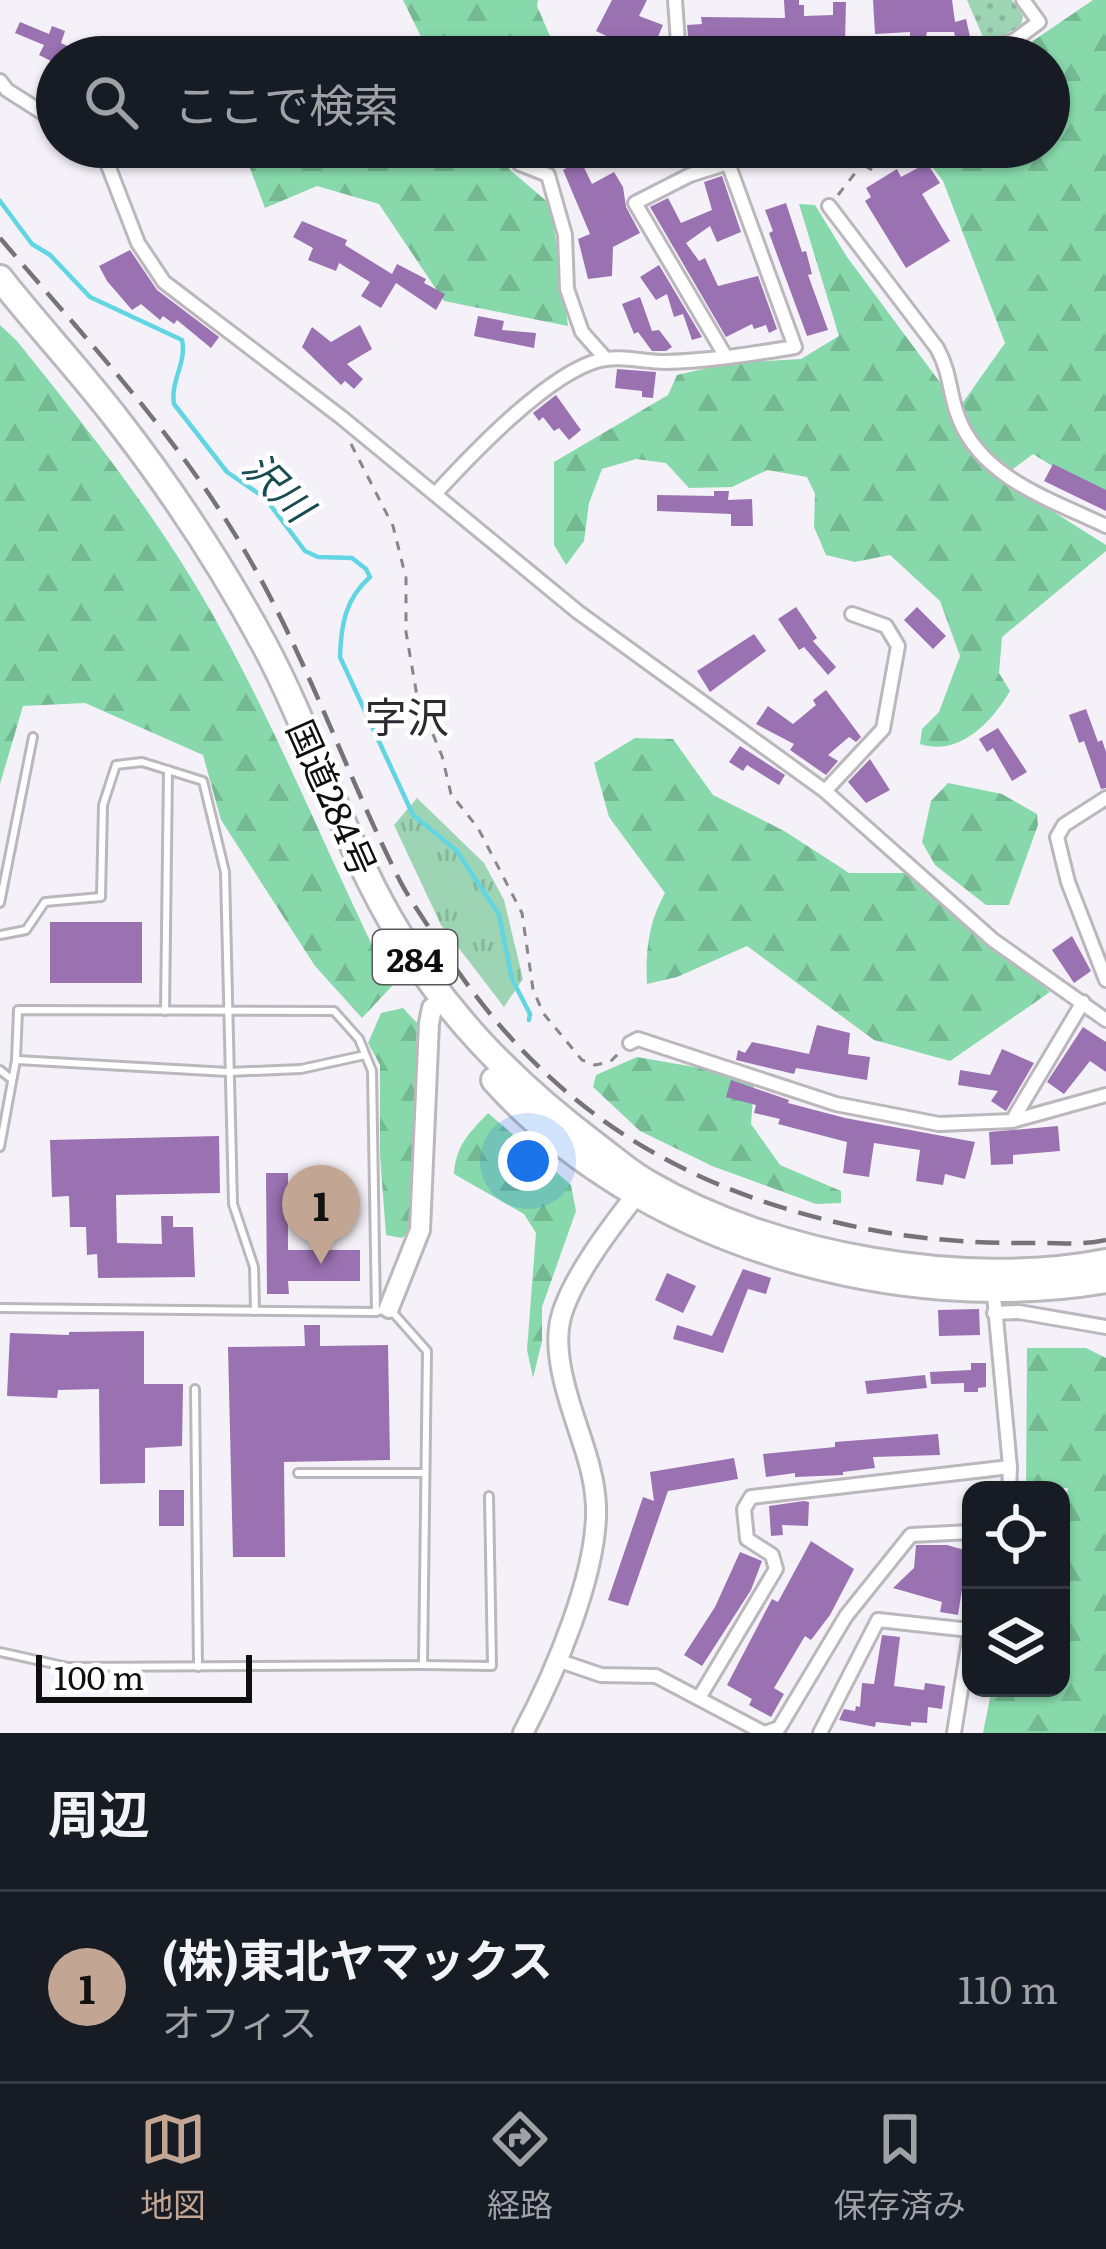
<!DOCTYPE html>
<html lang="ja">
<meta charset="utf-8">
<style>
body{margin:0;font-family:Literata,"Noto Sans JP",serif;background:#20242c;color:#f1f3f6}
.controls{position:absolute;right:36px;bottom:36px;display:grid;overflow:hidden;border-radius:24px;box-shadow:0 3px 9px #0004}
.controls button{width:108px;height:108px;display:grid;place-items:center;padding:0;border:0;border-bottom:3px solid #363941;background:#171b24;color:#f1f3f6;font:60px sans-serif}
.scale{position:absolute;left:36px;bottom:30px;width:216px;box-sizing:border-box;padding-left:12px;border:6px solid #100f10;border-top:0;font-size:33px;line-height:42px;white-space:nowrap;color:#100f10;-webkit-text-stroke:9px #fff;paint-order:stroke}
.you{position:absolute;left:528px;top:1161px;width:42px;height:42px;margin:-30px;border:9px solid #fff;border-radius:50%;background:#1a73e8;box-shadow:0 0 0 18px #1a73e833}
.badge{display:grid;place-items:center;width:78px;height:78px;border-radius:50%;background:#c2a592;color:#111;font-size:39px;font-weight:700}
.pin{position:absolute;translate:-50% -99px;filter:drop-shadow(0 3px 6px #0008)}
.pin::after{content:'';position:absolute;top:63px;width:42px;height:36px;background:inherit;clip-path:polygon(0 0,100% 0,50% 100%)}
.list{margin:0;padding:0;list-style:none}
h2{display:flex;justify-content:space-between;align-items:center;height:156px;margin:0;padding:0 48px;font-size:51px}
h2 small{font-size:39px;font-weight:400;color:#9ea1a6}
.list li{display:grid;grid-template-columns:78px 1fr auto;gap:36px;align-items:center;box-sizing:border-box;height:192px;padding:0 48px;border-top:3px solid #363941}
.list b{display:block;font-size:45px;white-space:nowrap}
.list p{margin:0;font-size:39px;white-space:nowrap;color:#9ea1a6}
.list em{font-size:39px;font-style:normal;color:#9ea1a6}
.icon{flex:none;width:66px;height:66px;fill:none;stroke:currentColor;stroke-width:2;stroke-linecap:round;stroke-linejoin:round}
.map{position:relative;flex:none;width:1106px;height:1733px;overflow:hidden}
.search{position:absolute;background:#171b24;box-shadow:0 3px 9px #0004;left:36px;right:36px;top:36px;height:132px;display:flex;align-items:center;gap:30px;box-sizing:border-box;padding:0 42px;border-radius:66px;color:#9ea1a6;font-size:45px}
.sheet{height:348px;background:#171b24}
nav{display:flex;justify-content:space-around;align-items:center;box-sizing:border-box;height:168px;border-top:3px solid #363941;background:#171b24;font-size:33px;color:#9ea1a6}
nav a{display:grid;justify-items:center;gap:6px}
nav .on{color:#c2a592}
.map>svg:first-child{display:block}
.grass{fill:url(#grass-tufts)}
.forest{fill:url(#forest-firs)}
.park{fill:url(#park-dots)}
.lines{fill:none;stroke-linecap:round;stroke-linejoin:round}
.stream{stroke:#62d5e3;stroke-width:4.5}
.building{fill:#9a71b1}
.lane-casing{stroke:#bbb7bd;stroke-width:12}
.street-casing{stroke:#bbb7bd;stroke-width:18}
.secondary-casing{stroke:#bbb7bd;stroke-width:24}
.highway-casing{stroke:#bbb7bd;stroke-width:30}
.path{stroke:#88868a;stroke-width:3;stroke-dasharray:9 9;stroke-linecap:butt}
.lane{stroke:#fff;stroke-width:6}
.street{stroke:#fff;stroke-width:12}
.secondary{stroke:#fff;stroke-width:18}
.highway{stroke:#fff;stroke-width:24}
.rail{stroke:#757376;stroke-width:4.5;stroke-dasharray:24 12;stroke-linecap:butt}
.labels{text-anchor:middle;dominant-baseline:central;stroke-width:9;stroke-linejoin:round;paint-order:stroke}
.shield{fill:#fff;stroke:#585758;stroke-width:3}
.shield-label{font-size:33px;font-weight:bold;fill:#100f10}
.street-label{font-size:36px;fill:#100f10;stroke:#fff}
.water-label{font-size:39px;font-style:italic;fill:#194c52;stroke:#fff}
.quarter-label{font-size:42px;fill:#2e2b30;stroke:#fff}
</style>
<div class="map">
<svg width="1106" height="1733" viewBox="0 0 1106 1733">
<defs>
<pattern id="grass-tufts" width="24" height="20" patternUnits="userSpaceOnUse" patternTransform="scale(3)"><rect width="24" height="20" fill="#9dd5b4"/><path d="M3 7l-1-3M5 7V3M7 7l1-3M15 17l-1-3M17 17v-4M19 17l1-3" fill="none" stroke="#86b69a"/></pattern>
<pattern id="forest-firs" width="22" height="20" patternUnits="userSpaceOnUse" patternTransform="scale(3)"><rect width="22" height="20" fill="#87d9ab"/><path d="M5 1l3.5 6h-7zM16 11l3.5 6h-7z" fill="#74b992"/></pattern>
<pattern id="park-dots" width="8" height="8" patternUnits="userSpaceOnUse" patternTransform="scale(3)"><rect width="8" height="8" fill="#9dd5b4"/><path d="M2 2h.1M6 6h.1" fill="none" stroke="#86b69a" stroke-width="1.8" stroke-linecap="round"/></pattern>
</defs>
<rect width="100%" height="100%" fill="#f5f1f8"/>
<!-- grass -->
<polygon class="grass" points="417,798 484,863 504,900 523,979 504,1007 441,925 394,825"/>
<!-- forest -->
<g class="forest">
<polygon points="403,0 538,0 537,6 559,57 431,57"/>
<path d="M1093 0H1106V499L1033 454 1013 469 1019 490 1106 545V551L1002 637 999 673 1010 691C992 722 959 757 920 744L922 729 939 712 960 656 940 601 890 555 855 562 826 555 814 527 815 494 807 477 767 470 732 487 689 488 666 463 636 459 602 469 589 503 584 541 566 565 554 545V462L668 395 677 375 729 363 801 359 839 336 799 204 815 205 847 257 959 408 1005 343 943 181 928 161C896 166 870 163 842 147H1049V57H998L1021 49Z"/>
<polygon points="242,147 513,147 509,169 551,205 568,326 444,301 379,204 317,186 265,208"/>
<path d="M0 325 17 341C90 432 162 522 218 624 283 741 332 866 392 986L362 1018 315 966 221 820 203 755 85 703 23 706 0 784Z"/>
<path d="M635 738 673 739 713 795 786 832 849 873H906L1050 992 950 1061 874 1040 747 946 677 977 647 984C645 951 649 921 665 893L609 817 594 763Z"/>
<polygon points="948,783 1002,794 1037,814 1038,825 1009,905 986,905 935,865 922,842 931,801"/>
<polygon points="403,1008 417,1023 412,1230 402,1238 386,1235 380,1155 380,1065 368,1043 381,1013"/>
<polygon points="637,1057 729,1073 754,1084 751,1124 780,1165 841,1191 841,1203 816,1204 712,1166 640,1131 593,1087 596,1075"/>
<path d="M488 1113 571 1185 576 1211 542 1307V1341L533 1378 527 1350 536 1233 524 1214 454 1174C456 1145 469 1133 488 1113Z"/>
<polygon points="1027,1348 1086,1348 1106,1358 1106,1733 983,1733 992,1688 1061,1688 1061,1523 1068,1488 1026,1490"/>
</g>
<!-- park -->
<polygon class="park" points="967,0 1012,0 1023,16 1021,26 986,44"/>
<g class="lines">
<!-- stream -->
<path class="stream" d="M0 201 32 244 50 255 90 297 182 340C187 363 170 381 174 404L227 472 265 498 305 551 318 557 352 558 366 569 370 577C345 599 341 625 340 657L413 815 457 851 499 915 512 979 530 1014 529 1020"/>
</g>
<!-- building -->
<g class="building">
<polygon points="612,0 647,0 639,16 663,25 657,39 666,44 659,57 619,57 625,45 596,31"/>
<polygon points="784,0 799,0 799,5 804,5 804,16 833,15 833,2 846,2 845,43 832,44 832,38 790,42 790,38 746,40 746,46 689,47 687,25 702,24 701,17 785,18"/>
<polygon points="873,0 952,0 955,22 966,19 971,41 957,44 954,32 927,32 925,41 910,42 910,32 875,34"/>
<polygon points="20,22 49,34 52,26 65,31 61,43 90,57 57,57 57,64 39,55 44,45 15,33"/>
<polygon points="551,147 588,147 578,155 592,184 614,172 623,187 626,207 640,233 613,247 612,276 588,279 578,239 590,234 563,170 568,167"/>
<polygon points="927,163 940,183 922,194 950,241 906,268 865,201 871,197 866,188 897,169 901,177"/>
<polygon points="722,176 741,232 717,242 710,226 686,243 699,261 705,258 718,286 758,276 777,329 769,333 766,325 754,329 752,324 726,337 650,207 668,198 681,223 712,210 704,182"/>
<polygon points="786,203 802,252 806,251 812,274 808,275 828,330 807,336 769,233 773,231 765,210"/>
<polygon points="302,221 347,240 345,245 392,274 397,264 426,279 424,283 445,294 436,310 396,283 381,308 361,296 370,282 339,263 336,271 308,260 313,248 293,237"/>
<polygon points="130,250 157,290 219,337 211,348 177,320 174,324 163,316 160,320 141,304 132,310 107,281 99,266"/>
<polygon points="659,265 702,337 692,340 683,314 674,317 667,294 656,300 640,277"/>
<polygon points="640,297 652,331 659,330 672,347 666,351 652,351 638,332 634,334 622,304"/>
<polygon points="478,316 504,321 502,330 536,333 534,348 474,336"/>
<polygon points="360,325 372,349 347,364 363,379 354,389 345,381 341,385 302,347 312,327 331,342"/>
<polygon points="617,369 656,372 653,398 642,397 642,391 615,388"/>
<polygon points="556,395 581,430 569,440 559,428 554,431 543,417 539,421 533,413"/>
<polygon points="1053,464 1106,490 1106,511 1044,481"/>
<polygon points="714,491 729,491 728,500 752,499 753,526 731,526 731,514 657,511 657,495 714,496"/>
<polygon points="796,607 817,638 813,641 836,667 828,675 804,647 799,650 778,619"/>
<polygon points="917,607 946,636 933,649 904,620"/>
<polygon points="754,634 766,651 710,692 697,671"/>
<polygon points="826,690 861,737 856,742 849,737 828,755 838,761 826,775 790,750 794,744 756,724 768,706 793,724 816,705 813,700"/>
<polygon points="1086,709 1098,742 1102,740 1106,752 1106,788 1101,789 1084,741 1079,743 1069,715"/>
<polygon points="998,728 1027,772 1012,781 993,748 987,752 979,739"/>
<polygon points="740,746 785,775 779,785 747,765 743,771 729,762"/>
<polygon points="870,759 890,790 866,803 848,782"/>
<rect x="50" y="922" width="92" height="61"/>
<polygon points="1072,936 1091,971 1074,983 1052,950"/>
<polygon points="817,1025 850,1033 848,1054 870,1057 867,1080 796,1068 794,1074 736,1060 738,1050 745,1053 752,1042 809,1054"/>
<polygon points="1083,1027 1106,1042 1106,1072 1090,1061 1064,1094 1047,1082"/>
<polygon points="1002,1049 1034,1063 1006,1111 991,1101 998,1091 958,1085 960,1070 990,1075"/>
<polygon points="731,1080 789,1100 788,1103 845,1118 975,1142 965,1179 945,1174 943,1185 916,1181 920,1150 874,1143 869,1177 843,1173 847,1142 778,1124 780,1119 754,1113 756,1105 726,1097"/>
<polygon points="1058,1126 1060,1151 1013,1155 1013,1164 991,1165 989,1132"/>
<polygon points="219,1136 220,1193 116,1195 117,1243 162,1244 161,1216 173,1216 173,1227 193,1227 195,1277 98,1278 97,1254 87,1255 86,1227 70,1227 69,1196 52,1197 50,1140"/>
<polygon points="266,1173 288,1173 288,1250 360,1250 360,1281 288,1281 289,1294 267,1294"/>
<polygon points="743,1269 771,1278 766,1294 748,1289 723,1353 673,1339 677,1325 712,1336"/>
<polygon points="667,1273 696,1286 683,1313 655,1300"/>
<polygon points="979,1309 980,1335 939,1336 938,1310"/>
<polygon points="304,1325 320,1325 320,1346 388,1345 390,1460 284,1462 285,1557 233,1557 228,1347 305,1346"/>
<polygon points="144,1331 144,1384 183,1384 182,1446 145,1448 145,1483 100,1484 99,1389 58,1390 57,1398 7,1396 10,1333 69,1335 69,1332"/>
<polygon points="971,1363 986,1363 986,1387 978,1388 978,1392 964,1392 964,1383 931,1384 930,1372 971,1370"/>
<polygon points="925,1375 927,1388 867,1394 865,1381"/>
<polygon points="938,1434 940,1455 873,1457 875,1468 843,1472 843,1475 795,1477 795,1473 766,1477 763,1454 835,1447 835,1442"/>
<polygon points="734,1458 738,1479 668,1491 628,1606 608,1600 643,1497 654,1501 650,1472"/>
<rect x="159" y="1490" width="25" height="36"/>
<polygon points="804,1501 809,1502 808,1526 782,1525 783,1535 771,1536 769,1506"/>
<polygon points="811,1541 854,1569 830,1615 811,1640 805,1636 774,1688 784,1694 771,1717 749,1705 752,1699 727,1685 772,1599 778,1602"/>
<polygon points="916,1545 947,1545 968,1551 958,1615 940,1612 942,1602 893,1588 914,1568"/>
<polygon points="740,1552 762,1561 751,1590 702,1666 684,1655 715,1607"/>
<polygon points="882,1635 900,1637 894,1686 924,1690 925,1683 945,1686 942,1709 928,1707 927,1723 911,1722 911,1726 876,1722 875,1727 839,1720 844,1709 855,1711 856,1706 860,1707 862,1683 874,1684"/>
</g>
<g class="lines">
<defs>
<g id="lane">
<polyline points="0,903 33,737"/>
<polyline points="0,935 26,930 45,902 101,897 103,805 116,765 142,762 203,781 225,872 233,1204 254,1267 255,1311"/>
<polyline points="165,1011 168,770"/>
<polyline points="17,1060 228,1072 301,1069 365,1055"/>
<polyline points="0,1070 10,1078"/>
<polyline points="0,1147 16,1060 18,1010 334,1011 359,1039 372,1071 376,1312"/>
<polyline points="0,1308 376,1312 389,1308 427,1351 423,1665 68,1667 0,1652"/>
<polyline points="195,1389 198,1667"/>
<polyline points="298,1473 425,1473"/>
<polyline points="423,1665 492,1666 489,1496"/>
</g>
<g id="street">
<polyline points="675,0 679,57"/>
<polyline points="585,56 586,57"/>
<polyline points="967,57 1015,40 1039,22 1023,0"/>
<polyline points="0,81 7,90 57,122"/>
<polyline points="95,147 104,155 138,243 164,282 341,417 578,612 825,791 993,940 1106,1020"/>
<polyline points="529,147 521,153 520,164 548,175 565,235 567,289 582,332 605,358"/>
<path d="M829 206 937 348C951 373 949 395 959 419 983 479 1052 500 1106 526"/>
<path d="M435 494C471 455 548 373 600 360 620 355 644 362 665 362 708 361 752 354 795 347L728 163 690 175 635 203 726 357"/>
<polyline points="825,791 883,729 898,646 886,626 852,614"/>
<polyline points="1106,798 1064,825 1057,837 1068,882 1106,980"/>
<polyline points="630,1043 638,1039 836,1104 939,1124 1012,1121 1106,1095"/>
<polyline points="1012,1121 1083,1002"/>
<polyline points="993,1285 1010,1467 1009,1490"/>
<polyline points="994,1313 1019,1312 1106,1327"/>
<polyline points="557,1660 601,1675 656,1676 764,1733"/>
<polyline points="699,1698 776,1569 772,1555 747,1539 744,1509 751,1497 1010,1467"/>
<polyline points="765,1733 779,1728 846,1616 911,1535 971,1532"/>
<polyline points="820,1733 878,1620 970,1630"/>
<polyline points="954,1733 971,1627"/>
</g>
<g id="secondary">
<polyline points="389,1308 420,1230 429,1023 432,1008 445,1000"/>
<path d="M523 1733C554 1675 598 1573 596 1507 595 1470 579 1435 569 1400 562 1377 556 1352 559 1328 563 1287 617 1219 643 1186"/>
</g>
<g id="highway">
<path d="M0 278C37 325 79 370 116 418 172 490 222 566 265 646 312 734 340 832 390 919 442 1011 513 1083 597 1146 613 1158 630 1173 648 1183 772 1256 964 1290 1106 1262"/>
<path d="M494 1080C639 1242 894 1316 1106 1280"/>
</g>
</defs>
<!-- lane casing -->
<use href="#lane" class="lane-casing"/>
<!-- street casing -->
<use href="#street" class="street-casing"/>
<!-- secondary casing -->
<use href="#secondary" class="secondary-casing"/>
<!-- highway casing -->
<use href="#highway" class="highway-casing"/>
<!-- path -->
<g class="path">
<polyline points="680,147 685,162"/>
<polyline points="835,147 872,170"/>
<polyline points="838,195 863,163"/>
<polyline points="351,444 393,526 406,578 406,632 417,696 442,756 451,794 478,828 522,913 533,989 543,1013 582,1060 595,1065 610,1062 620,1052"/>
</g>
<!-- lane -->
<use href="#lane" class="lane"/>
<!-- street -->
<use href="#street" class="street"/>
<!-- secondary -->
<use href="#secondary" class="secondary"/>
<!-- highway -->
<use href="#highway" class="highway"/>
<!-- rail -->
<path class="rail" d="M0 238C88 342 182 440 250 560 309 663 347 776 400 881 411 902 426 922 439 943 536 1095 660 1180 835 1222 904 1239 972 1244 1043 1243 1064 1243 1085 1245 1106 1240"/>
</g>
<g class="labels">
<!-- shield labels -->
<rect class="shield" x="373" y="930" width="84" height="54" rx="9"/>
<g class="shield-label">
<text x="415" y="957">284</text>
</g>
<!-- street labels -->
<g class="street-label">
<text transform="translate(334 797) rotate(66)">国道284号</text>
</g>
<!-- water labels -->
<g class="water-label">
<text transform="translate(280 485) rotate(45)">沢川</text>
</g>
<!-- quarter labels -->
<g class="quarter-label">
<text x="407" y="715">字沢</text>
</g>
</g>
</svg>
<div class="controls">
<button><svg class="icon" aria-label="locate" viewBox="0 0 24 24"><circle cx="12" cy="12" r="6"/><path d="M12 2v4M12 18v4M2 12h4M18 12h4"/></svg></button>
<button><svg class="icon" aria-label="layers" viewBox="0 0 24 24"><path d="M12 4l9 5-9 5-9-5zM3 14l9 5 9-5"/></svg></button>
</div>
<div class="scale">100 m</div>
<div class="you"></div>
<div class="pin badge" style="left:321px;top:1264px">1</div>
<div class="search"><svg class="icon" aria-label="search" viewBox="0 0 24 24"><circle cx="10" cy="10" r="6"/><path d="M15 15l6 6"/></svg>ここで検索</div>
</div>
<section class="sheet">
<h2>周辺<small></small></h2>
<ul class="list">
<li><span class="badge">1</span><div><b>(株)東北ヤマックス</b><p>オフィス</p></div><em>110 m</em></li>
</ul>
</section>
<nav>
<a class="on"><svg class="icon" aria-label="map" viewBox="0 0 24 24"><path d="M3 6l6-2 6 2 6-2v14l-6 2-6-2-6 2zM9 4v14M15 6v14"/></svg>地図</a>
<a><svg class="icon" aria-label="directions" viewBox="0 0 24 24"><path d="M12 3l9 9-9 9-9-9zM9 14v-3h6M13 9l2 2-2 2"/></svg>経路</a>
<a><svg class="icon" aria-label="saved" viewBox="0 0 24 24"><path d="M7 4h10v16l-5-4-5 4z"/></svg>保存済み</a>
</nav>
